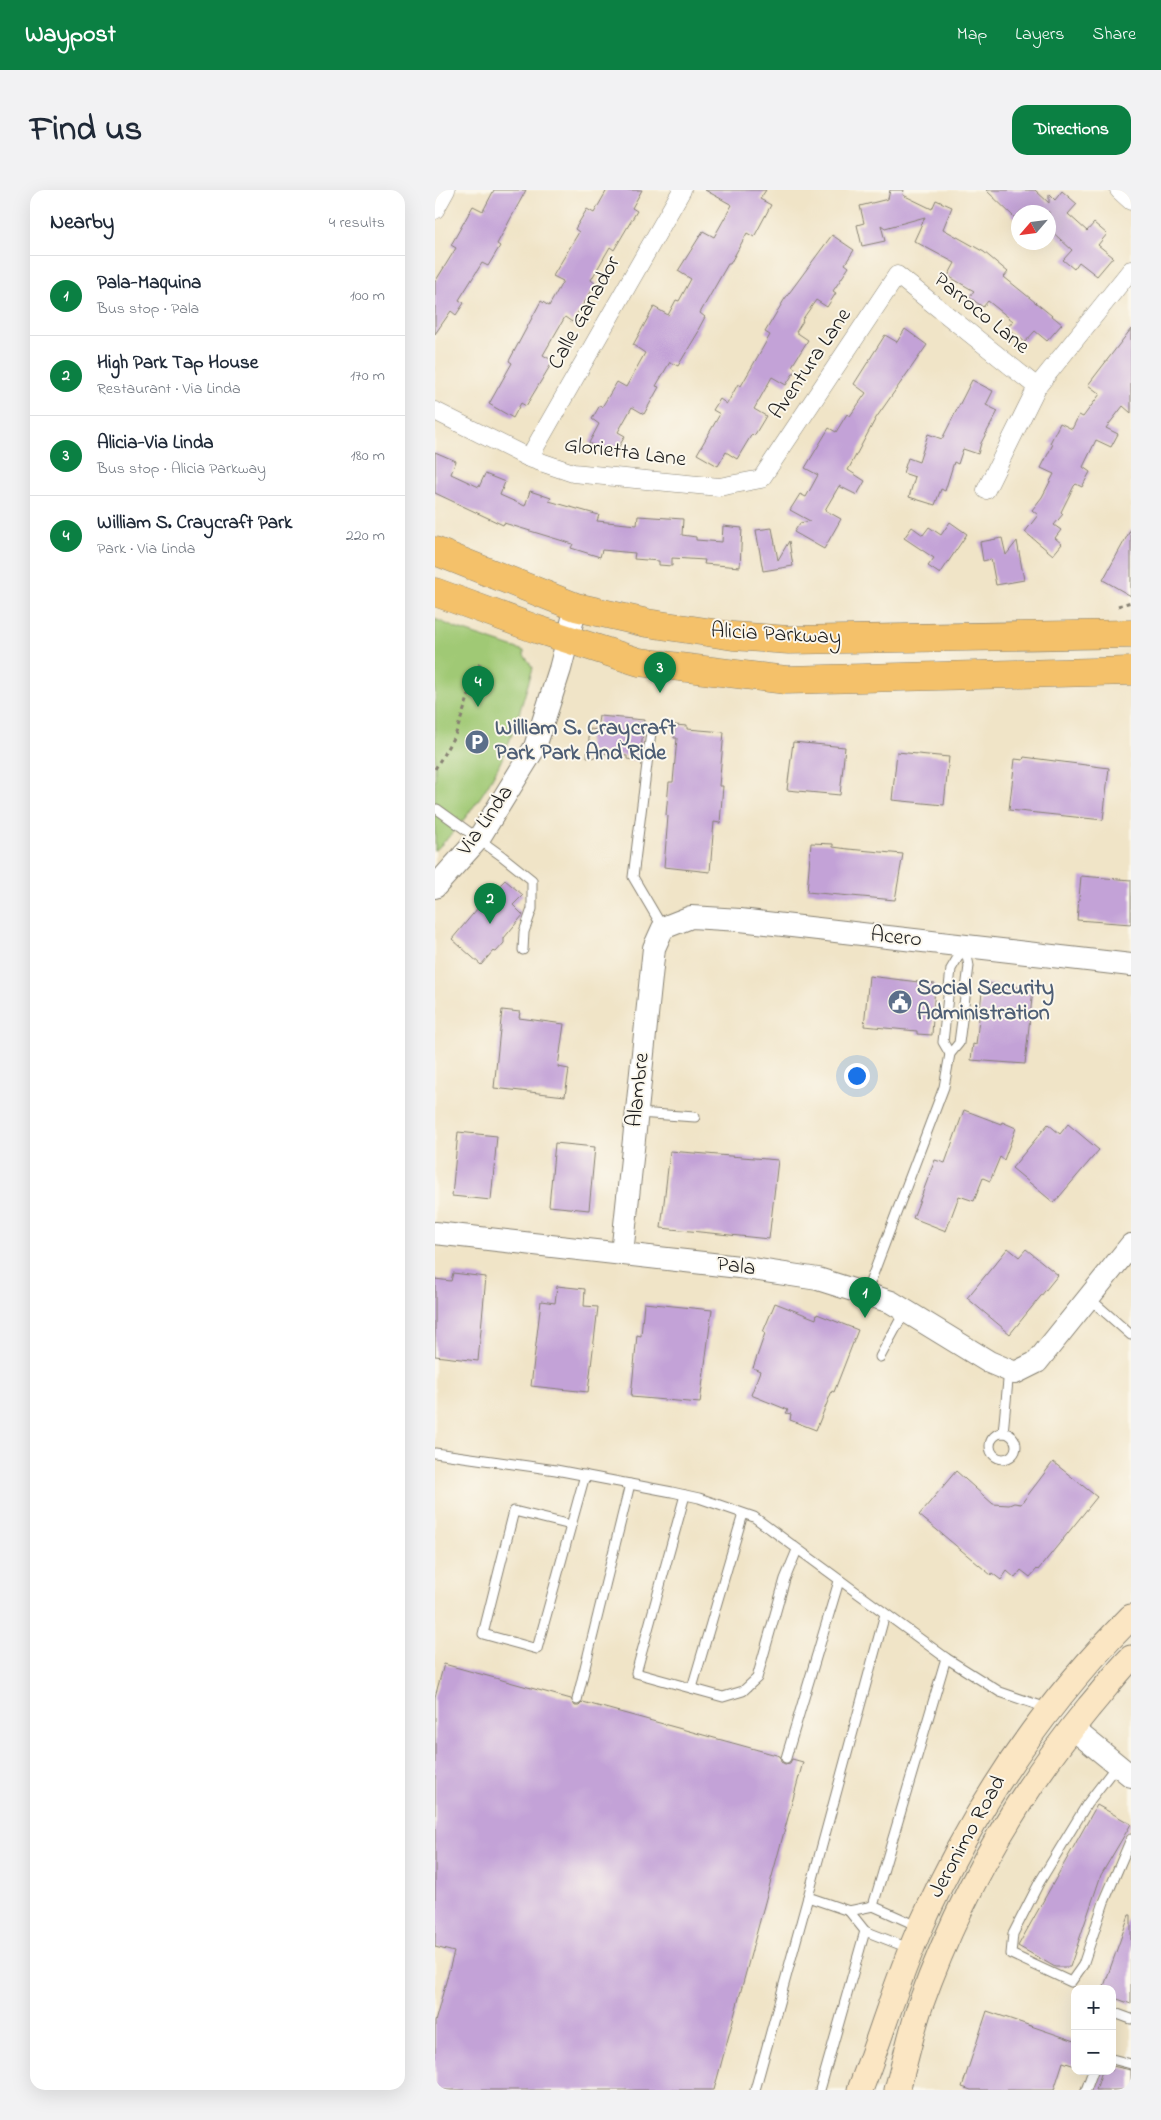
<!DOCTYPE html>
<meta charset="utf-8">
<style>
body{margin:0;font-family:"Indie Flower",sans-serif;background:#f2f2f3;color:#1f2937}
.controls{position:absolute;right:15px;bottom:15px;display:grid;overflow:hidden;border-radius:10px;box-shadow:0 5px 20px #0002}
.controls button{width:45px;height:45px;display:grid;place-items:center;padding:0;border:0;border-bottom:1px solid #e0e1e3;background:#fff;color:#1f2937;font:25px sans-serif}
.compass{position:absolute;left:576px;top:15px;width:45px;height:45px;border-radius:50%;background:#fff;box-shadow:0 5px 20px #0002;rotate:242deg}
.you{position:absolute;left:421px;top:885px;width:18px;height:18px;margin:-12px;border:4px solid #fff;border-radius:50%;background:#1a73e8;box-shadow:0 0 0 8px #1a73e833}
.badge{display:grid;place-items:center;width:32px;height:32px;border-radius:50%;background:#0b8043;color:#fff;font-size:16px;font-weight:700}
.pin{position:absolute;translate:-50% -41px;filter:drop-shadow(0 1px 2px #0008)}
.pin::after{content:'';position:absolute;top:26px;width:18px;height:15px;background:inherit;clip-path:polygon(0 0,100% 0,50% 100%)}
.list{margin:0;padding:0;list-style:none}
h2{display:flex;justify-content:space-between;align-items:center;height:65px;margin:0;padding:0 20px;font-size:21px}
h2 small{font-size:16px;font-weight:400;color:#747a83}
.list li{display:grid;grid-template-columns:32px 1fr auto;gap:15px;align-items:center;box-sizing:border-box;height:80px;padding:0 20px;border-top:1px solid #e0e1e3}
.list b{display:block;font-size:19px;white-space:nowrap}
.list p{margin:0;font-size:16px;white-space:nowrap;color:#747a83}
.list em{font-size:16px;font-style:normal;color:#747a83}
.map{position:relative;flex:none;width:696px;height:1900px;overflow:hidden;border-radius:15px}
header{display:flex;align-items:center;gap:30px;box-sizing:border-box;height:70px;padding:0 25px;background:#0b8043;color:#fff}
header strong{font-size:24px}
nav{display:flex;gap:28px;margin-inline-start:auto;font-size:18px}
.intro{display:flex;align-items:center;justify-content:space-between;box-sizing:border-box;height:120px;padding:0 30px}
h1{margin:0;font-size:35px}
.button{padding:12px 22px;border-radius:15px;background:#0b8043;color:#fff;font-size:18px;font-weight:700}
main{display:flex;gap:30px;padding:0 30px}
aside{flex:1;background:#fff;border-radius:15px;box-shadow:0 5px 20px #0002}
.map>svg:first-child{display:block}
.green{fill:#a0c974;stroke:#5e7248}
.building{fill:#c3a2d7}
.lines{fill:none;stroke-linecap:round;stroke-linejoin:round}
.service-casing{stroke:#868072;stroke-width:11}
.minor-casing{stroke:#868072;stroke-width:19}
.tertiary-casing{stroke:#868072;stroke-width:24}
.secondary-casing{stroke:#868072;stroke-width:27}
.primary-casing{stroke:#868072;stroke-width:29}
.path{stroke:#868072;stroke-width:3;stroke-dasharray:4 4;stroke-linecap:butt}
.service{stroke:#fff;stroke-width:9}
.minor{stroke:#fff;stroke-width:18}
.tertiary{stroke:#fff;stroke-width:22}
.secondary{stroke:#fbe6c3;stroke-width:25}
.primary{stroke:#f4c16a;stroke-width:28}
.labels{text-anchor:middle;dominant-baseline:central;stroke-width:4;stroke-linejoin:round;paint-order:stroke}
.street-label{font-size:22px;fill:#1c1c1c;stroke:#fbf7ec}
.service-label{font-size:22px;font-weight:bold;fill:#4e5e75;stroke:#fbf7ec;text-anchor:start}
</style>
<header>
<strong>Waypost</strong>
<nav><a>Map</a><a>Layers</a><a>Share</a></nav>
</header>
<div class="intro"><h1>Find us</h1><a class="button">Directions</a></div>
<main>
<aside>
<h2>Nearby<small>4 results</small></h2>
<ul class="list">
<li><span class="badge">1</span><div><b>Pala-Maquina</b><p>Bus stop · Pala</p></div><em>100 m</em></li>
<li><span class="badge">2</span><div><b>High Park Tap House</b><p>Restaurant · Via Linda</p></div><em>170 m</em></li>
<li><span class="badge">3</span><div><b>Alicia-Via Linda</b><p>Bus stop · Alicia Parkway</p></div><em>180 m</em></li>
<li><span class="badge">4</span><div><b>William S. Craycraft Park</b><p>Park · Via Linda</p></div><em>220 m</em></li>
</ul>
</aside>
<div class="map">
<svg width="696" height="1900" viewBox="0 0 696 1900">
<rect width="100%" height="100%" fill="#fbf7ec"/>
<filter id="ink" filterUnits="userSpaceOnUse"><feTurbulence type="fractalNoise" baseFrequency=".02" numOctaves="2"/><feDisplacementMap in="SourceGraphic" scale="10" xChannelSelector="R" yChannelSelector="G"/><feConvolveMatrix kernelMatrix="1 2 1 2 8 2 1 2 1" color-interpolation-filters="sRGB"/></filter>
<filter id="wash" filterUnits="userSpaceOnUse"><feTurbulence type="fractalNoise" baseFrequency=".0096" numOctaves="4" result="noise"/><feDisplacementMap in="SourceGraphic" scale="20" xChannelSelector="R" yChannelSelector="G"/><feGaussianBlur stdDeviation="1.12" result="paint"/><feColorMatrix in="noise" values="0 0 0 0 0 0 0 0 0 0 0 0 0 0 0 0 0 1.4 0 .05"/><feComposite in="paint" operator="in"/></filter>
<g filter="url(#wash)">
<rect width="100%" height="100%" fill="#f0e4c7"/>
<!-- green -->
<path class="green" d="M0 429 23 439 89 461V465L98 478C90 503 83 530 73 555 57 595 31 631 0 661Z"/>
<g id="blocks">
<!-- building -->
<g class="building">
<polygon points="59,0 91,0 62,54 65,56 53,76 47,73 24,110 29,113 21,125 16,121 0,144 0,92 21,58 16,55 38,16 48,21"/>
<polygon points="172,0 207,0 197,18 202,21 179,60 175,57 156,90 161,94 137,132 130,127 108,165 118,171 91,216 86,213 78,228 54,214 77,173 74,171 106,111 114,116 128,91 118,86 144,42 140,39 152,19 159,23"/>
<polygon points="270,0 331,0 325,9 336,15 319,47 312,43 295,74 293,74 265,123 270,127 263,140 264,141 243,176 235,172 221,196 224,197 209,224 197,217 183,242 190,246 178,267 154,253 164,234 157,229 165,215 167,217 182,192 191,197 210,163 198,155 219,117 233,125 241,110 244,111 256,89 243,81 268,41 279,47 297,15"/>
<polygon points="455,0 469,0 468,5 497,19 501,10 517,17 508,39 549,62 573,82 569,87 627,134 612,151 600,141 590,152 572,138 578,131 553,111 548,117 534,107 539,101 513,86 520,73 479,51 490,27 450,38 446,35 450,51 427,56 422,35 429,33 425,16 453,9"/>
<polygon points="551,0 600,0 614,13 614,4 620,10 627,1 642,14 633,24 652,41 659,33 672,44 663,55 678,67 662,86 644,72 639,79 628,70 637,60 614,39 614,22 586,21 580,28"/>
<polygon points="397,45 419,60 410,74 414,77 398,101 401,103 392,117 381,110 367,130 368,131 361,142 373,150 357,176 361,179 351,195 337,187 319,219 331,226 319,246 317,244 302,269 291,262 283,276 262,264 285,224 278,220 285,209 292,214 303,194 306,196 335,145 330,142 349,110"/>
<polygon points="470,139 492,155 441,228 413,280 430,291 422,305 404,296 390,320 406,329 389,359 359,342 365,333 375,331 355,320 365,304 371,307 383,285 370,278 394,238 401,242 412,224 415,226 431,203 419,194 450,145 462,152"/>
<polygon points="696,139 696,223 688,216 671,238 683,244 676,257 661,250 648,277 655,282 647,297 641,294 639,296 626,322 628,324 619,335 626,340 620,348 627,354 618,365 590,342 603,325 597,320 607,307 619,284 606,278 618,254 615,253 625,233 637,239 644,225 648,227 665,204 653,195"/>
<polygon points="537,190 558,201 551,215 563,221 546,253 543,264 528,259 523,274 519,272 510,301 506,299 500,315 474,307 480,287 468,283 473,268 484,272 493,244 507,249"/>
<polygon points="0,262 21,271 16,284 44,297 50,284 70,292 65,305 90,316 95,301 116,308 114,311 164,325 162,331 202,335 203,326 248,329 247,345 261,347 261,350 287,352 288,336 307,338 305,377 269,374 270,370 237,368 237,376 224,375 224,371 199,369 200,363 167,360 165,367 136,358 138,354 69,333 68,335 0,303"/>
<polygon points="515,332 532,344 505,384 493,376 499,368 469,348 477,337 488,345 494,337 506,345"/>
<polygon points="337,338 343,370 354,351 358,376 328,381 321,340"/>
<polygon points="696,339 696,406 668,390"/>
<polygon points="567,348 571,365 582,351 589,390 561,395 556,369 548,371 545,352"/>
<polygon points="164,526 209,530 205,571 192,569 192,566 165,563 164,568 152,567 155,539 162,540"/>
<polygon points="240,535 252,536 252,539 289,542 284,596 288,596 285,633 279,632 275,682 229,677 233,626 231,625 234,592 238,592 242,548 239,548"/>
<polygon points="358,552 410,557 405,605 352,600"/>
<polygon points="462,562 514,567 509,615 457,610"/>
<polygon points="589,567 674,578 668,630 574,620 580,569 588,570"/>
<polygon points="376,653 398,654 398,657 413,659 468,664 460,710 372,702"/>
<polygon points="646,686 696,690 696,734 642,730"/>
<polygon points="70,690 88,705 78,715 88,725 69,748 69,753 61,762 58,761 46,775 17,749 58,700 60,700"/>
<polygon points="434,786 500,794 497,845 482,844 482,841 429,836"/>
<polygon points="548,793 598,799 590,874 536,870 538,854 541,855"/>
<polygon points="67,820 85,822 84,828 129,834 123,877 134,879 130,906 59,898"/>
<polygon points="529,920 566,934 567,932 581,938 569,970 565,967 555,991 548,988 539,1011 524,1006 511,1041 478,1028 500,970 510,973"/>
<polygon points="613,934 625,944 633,934 664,960 619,1013 577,978"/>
<polygon points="23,942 62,946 56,1010 17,1006"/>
<polygon points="120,953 160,957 154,1020 114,1016"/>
<polygon points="235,961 343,970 334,1049 226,1038"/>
<polygon points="573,1058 584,1067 591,1059 623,1085 575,1144 532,1108"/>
<polygon points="18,1083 51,1087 43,1171 0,1166 0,1089 16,1091"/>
<polygon points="122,1096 150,1099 149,1116 163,1117 153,1202 96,1196 106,1111 120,1113"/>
<polygon points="209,1113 277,1120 265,1213 196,1207 202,1145 206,1146"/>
<polygon points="340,1113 381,1129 382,1124 423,1140 399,1202 397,1201 381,1240 355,1230 356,1224 351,1223 353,1220 316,1205 325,1181 318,1178 330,1143 328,1142"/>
<polygon points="618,1272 662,1307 603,1380 602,1379 595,1387 586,1380 580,1388 572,1381 566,1390 557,1383 556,1385 484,1325 521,1281 558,1314 574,1315 579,1313 586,1314"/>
<polygon points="9,1474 136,1509 140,1516 144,1516 148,1512 345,1566 346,1572 350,1574 355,1573 357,1569 368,1572 279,1900 0,1900 0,1832 19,1762 0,1757 0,1507"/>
<polygon points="662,1615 696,1634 666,1685 635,1777 620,1777 583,1756"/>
<polygon points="694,1725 696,1725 696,1814 677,1807 677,1799 668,1799"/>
<polygon points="552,1821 640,1851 640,1876 628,1872 619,1900 536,1900 527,1897"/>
<polygon points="677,1876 696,1880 696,1900 661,1900 667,1881 677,1881"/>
</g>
</g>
</g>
<g filter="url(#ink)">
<use href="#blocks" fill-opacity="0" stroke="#868072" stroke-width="1"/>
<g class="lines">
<defs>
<g id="service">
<polyline points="216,542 198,687 228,738"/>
<polyline points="2,619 67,666 97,690 97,719 89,742 88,760"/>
<polyline points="515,864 508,852 516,779 529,757"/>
<polyline points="203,923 260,927"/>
<polyline points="431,1103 509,897 515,864 524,853 534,776 530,756"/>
<polyline points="654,1108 696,1145"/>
<polyline points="445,1167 470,1121"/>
<polyline points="568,1243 574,1180"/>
<circle cx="568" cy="1256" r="13"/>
<polyline points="0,1263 121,1280 237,1302 264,1308 319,1327 511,1468 565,1502 612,1518"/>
<polyline points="250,1305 201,1483 288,1507 308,1501 322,1488 350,1389 362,1360"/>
<polyline points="136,1335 79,1321 48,1444 102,1459 150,1285"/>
<polyline points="450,1424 373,1707 414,1721 438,1716 485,1737"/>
<polyline points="257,1498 308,1324"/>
<polyline points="142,1510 195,1294"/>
<polyline points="351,1568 404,1391"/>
<polyline points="682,1575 652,1614 604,1693 578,1744 576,1764 636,1792 648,1775 669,1712 696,1649"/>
<polyline points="438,1716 511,1468"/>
<polyline points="414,1721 430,1741 476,1759"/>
<polyline points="677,1822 696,1829"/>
<polyline points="677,1869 696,1874"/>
<polyline points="320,1900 373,1707"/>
<polyline points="385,1900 430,1741"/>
<polyline points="651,1900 658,1881"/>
</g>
<g id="minor">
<polyline points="684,0 696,11"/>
<polyline points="0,20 11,0"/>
<polyline points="0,221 94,268 138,283 284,297 326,289 462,85 602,197"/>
<polyline points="94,268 247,0"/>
<polyline points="551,300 602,197 696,80"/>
</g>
<g id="tertiary">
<polyline points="0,697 44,648 100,557 125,479 141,417"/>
<polyline points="0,1043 304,1077 383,1089 456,1112 554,1172 580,1183 602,1172 696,1055"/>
<polyline points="187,1064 219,758 228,738 256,727 305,730 696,775"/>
<polyline points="637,1538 696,1586"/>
</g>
<g id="secondary">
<path d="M425 1900C446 1846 462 1789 486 1736 537 1621 607 1516 696 1427"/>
<path d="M462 1900C470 1872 476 1843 485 1816 524 1707 581 1606 654 1517 668 1501 681 1483 696 1468"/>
</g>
<g id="primary">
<polyline points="0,361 141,417 212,433 298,446 354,450 696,444"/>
<polyline points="0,402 101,439 204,472 351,490 696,481"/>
</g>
</defs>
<!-- service casing -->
<use href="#service" class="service-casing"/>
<!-- minor casing -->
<use href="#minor" class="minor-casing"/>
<!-- tertiary casing -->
<use href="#tertiary" class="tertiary-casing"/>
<!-- secondary casing -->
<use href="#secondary" class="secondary-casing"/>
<!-- primary casing -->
<use href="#primary" class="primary-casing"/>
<!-- path -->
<g class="path">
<polyline points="683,416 696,412"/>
<polyline points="0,579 21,543 45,473"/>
</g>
<!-- service -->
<use href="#service" class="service"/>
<!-- minor -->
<use href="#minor" class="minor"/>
<!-- tertiary -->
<use href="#tertiary" class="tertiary"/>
<!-- secondary -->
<use href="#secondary" class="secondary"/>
<!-- primary -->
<use href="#primary" class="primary"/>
</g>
</g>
<!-- icons -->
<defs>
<symbol id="parking-disc" viewBox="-11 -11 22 22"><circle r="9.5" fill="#5c6f8a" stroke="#fbf7ec"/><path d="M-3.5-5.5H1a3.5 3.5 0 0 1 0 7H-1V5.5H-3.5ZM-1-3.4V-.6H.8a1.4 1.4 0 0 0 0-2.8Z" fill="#fff"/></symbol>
<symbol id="civic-disc" viewBox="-11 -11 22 22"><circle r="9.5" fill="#5c6f8a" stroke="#fbf7ec"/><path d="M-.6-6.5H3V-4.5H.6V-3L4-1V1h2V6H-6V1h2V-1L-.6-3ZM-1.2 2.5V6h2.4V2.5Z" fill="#fff"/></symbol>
</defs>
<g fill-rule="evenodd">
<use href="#parking-disc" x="28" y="538" width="28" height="28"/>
<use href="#civic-disc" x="451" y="798" width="28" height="28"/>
</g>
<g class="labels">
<!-- street labels -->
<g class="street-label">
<text transform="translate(150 123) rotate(-61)">Calle Ganador</text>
<text transform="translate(546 124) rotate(39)">Parroco Lane</text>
<text transform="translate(376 174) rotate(-56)">Aventura Lane</text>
<text transform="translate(190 263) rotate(7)">Glorietta Lane</text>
<text transform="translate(341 445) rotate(3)">Alicia Parkway</text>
<text transform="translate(51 631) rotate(-55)">Via Linda</text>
<text transform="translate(461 748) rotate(6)">Acero</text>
<text transform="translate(204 900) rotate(-84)">Alambre</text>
<text transform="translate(301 1077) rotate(7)">Pala</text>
<text transform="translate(533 1647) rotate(-61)">Jeronimo Road</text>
</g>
<!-- service labels -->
<g class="service-label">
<text x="60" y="539">William S. Craycraft<tspan x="60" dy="25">Park Park And Ride</tspan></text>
<text x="482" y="799">Social Security<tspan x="482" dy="25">Administration</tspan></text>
</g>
</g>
</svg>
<div class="controls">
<button>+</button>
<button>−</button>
</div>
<svg class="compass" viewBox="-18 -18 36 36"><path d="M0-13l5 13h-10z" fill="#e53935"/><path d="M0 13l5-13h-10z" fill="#747a83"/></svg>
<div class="you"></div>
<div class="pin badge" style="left:430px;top:1128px">1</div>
<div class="pin badge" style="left:55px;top:734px">2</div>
<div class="pin badge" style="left:225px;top:503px">3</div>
<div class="pin badge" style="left:43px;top:517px">4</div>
</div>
</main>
